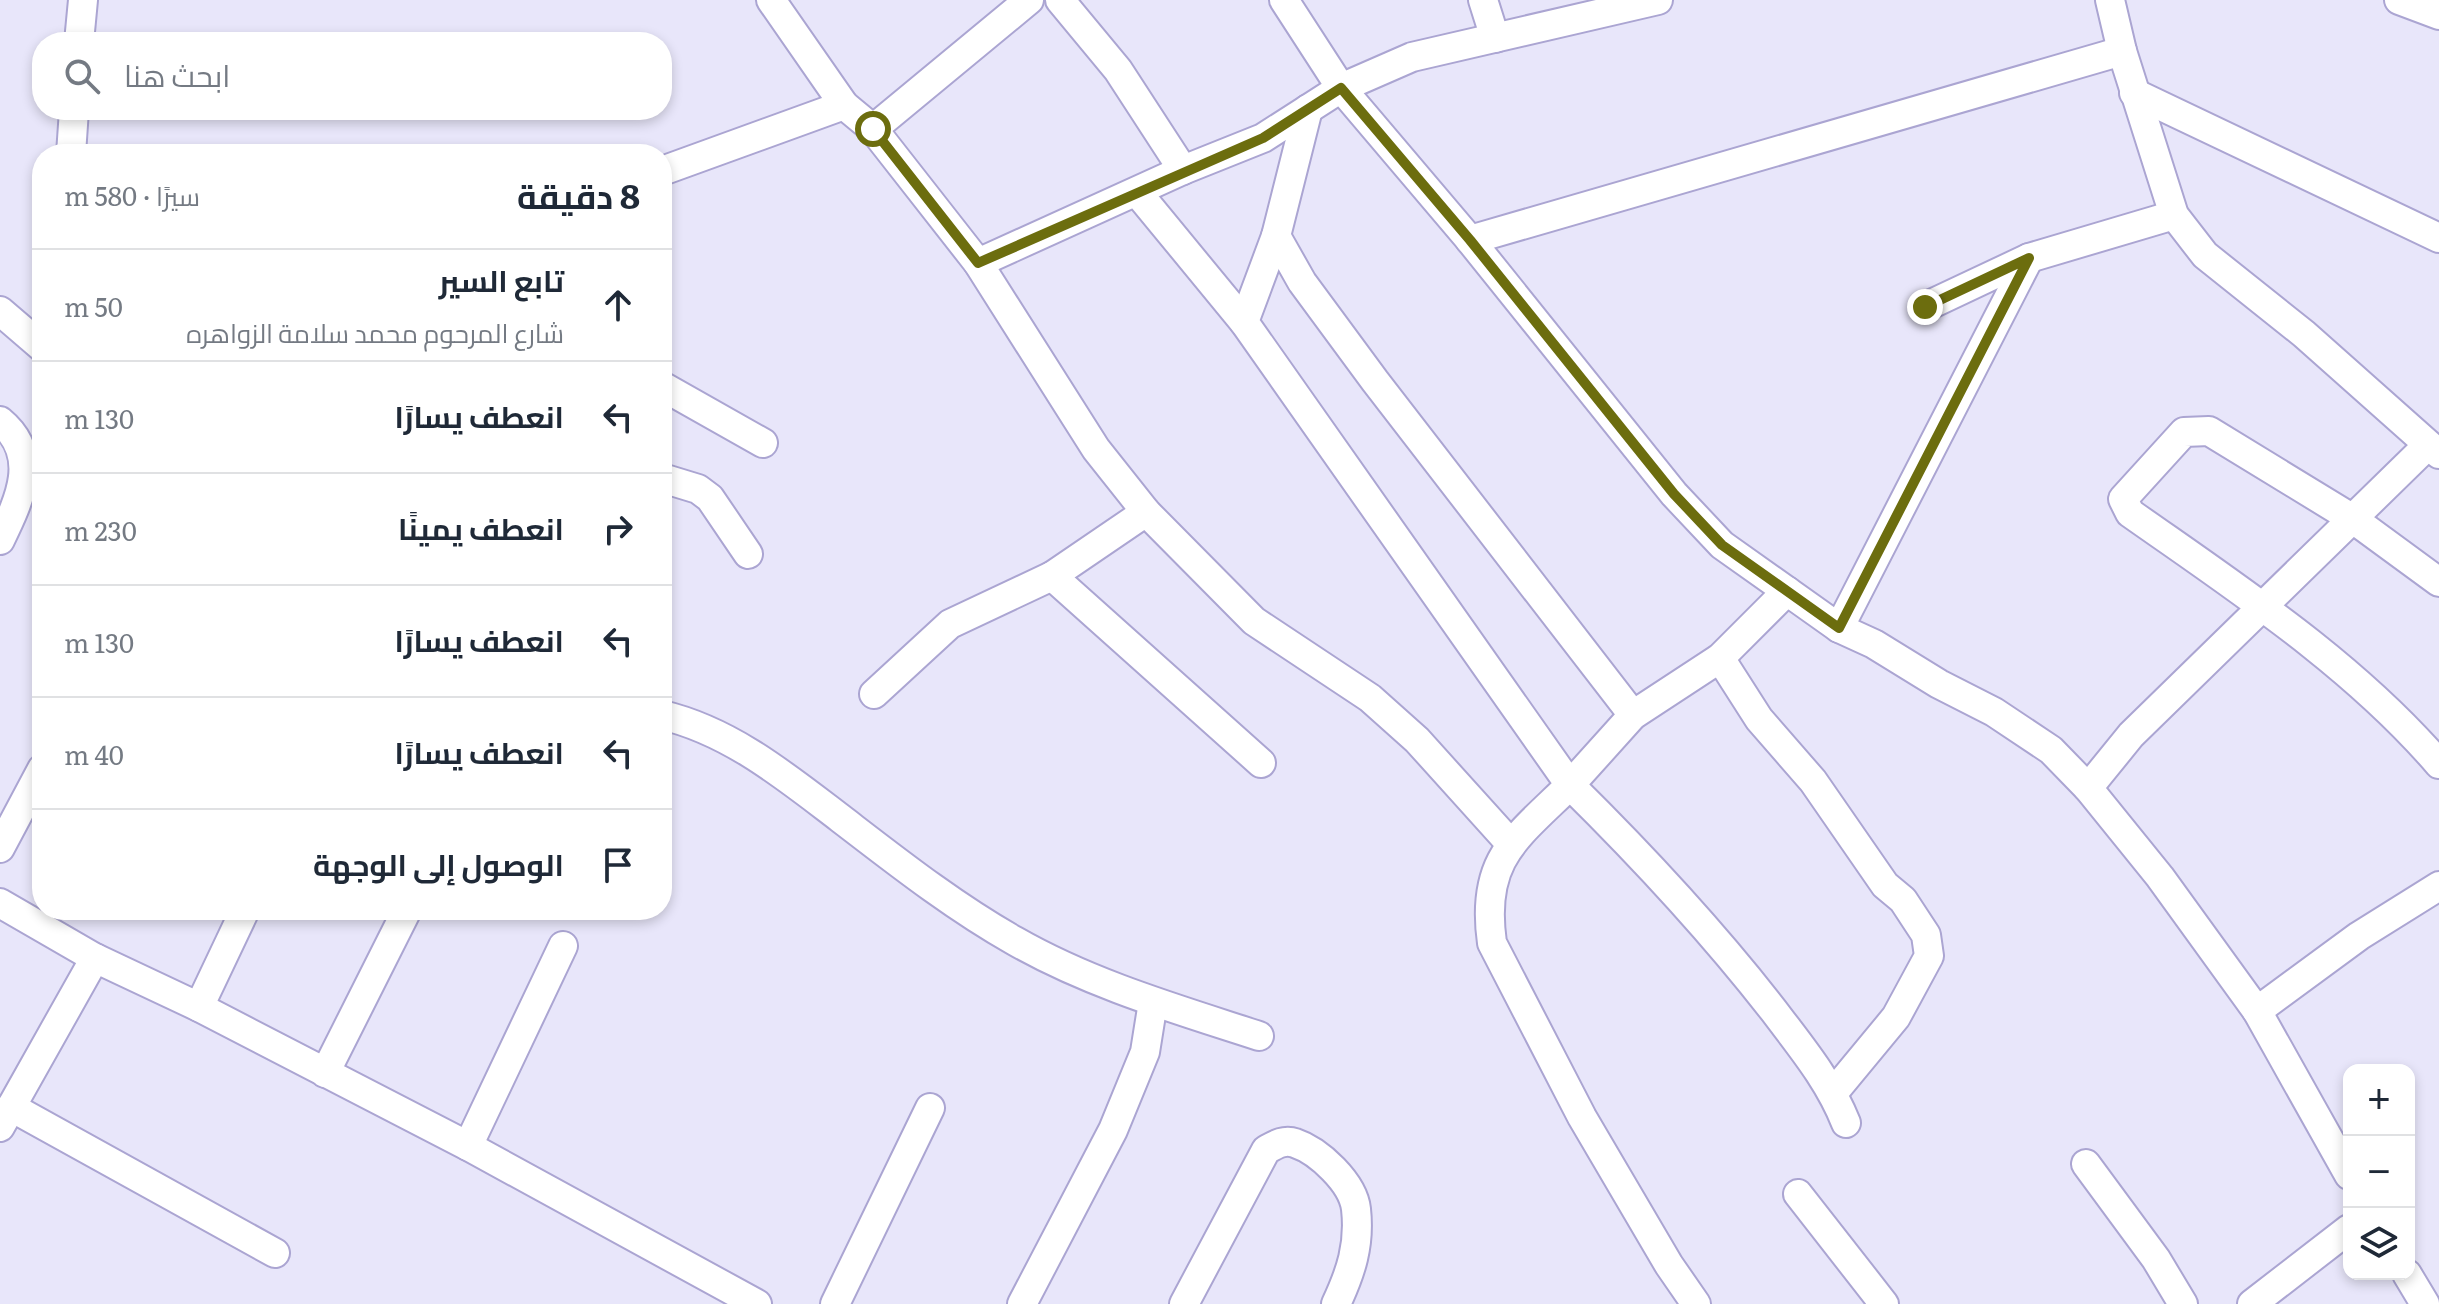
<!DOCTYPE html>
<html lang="ar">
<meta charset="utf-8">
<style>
body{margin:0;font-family:Literata,Cairo,serif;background:#f6f6f7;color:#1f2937;direction:rtl}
.controls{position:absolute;right:24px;bottom:24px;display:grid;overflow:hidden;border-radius:16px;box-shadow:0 4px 12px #0003}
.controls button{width:72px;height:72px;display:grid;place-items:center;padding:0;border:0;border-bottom:2px solid #e0e1e3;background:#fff;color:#1f2937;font:40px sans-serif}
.stop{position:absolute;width:24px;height:24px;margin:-18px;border:6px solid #6c6d0e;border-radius:50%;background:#fff}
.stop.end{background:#6c6d0e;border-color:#fff;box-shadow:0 2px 8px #0008}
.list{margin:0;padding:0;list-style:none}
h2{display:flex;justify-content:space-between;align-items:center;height:104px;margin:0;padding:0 32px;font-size:34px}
h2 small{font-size:26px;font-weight:400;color:#747a83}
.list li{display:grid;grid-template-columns:52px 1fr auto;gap:24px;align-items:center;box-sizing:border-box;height:112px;padding:0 32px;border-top:2px solid #e0e1e3}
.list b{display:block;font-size:30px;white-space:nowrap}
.list p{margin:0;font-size:26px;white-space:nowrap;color:#747a83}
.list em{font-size:26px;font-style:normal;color:#747a83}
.icon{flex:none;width:44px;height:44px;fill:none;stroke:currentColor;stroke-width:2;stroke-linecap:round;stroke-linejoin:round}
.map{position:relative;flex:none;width:2439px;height:1304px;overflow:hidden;direction:ltr}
.search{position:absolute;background:#fff;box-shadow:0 4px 12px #0003;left:32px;top:32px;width:640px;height:88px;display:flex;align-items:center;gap:20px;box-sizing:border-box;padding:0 28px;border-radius:32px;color:#747a83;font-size:30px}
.panel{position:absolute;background:#fff;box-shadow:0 4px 12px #0003;left:32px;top:144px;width:640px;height:776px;border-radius:32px;direction:rtl}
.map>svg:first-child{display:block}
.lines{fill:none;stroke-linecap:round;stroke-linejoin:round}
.minor-casing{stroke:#aba5d2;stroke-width:32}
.minor{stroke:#fff;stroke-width:28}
.route{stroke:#6c6d0e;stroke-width:10}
</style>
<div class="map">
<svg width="2439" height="1304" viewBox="0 0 2439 1304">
<rect width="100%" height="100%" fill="#e8e6fa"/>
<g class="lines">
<defs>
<g id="minor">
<polyline points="771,0 844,105 873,129 978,263 1096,449 1146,512 1254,621 1370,698 1417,740 1510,843"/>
<polyline points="1060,0 1118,70 1183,170"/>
<polyline points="1284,0 1341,88 1470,240 1674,494 1722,545 1839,628 1874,644 1939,684 1994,712 2051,750 2088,788 2160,877 2257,1011 2349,1175"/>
<polyline points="1483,0 1495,38"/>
<polyline points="2110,0 2122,51 2174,215 2205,255 2304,334 2439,454"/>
<polyline points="2399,0 2439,15"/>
<polyline points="79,42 83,0"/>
<polyline points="2134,93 2439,238"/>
<path d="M1308 109 1276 236 1244 322 1570 785C1516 838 1480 859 1492 943L1582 1117 1669 1265 1696 1304"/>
<polyline points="873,129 1029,0"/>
<polyline points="71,154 74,110"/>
<polyline points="662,171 844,105"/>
<polyline points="1137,192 1244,322"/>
<polyline points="1276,236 1302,282 1375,381 1633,715"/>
<polyline points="1470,240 2122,51"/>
<polyline points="978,263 1183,170 1263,138 1341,88 1412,57 1658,0"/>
<polyline points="1925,307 2029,258 2174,215"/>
<polyline points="0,311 42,347"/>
<polyline points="662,386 763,443"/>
<path d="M0 421C41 455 20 499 0 540"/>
<polyline points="662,478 698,489 710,498 748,554"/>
<polyline points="1052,576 1261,763"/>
<path d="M2439 582 2353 519 2209 431 2184 432 2123 499 2130 513C2238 589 2353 664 2439 764"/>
<path d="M1787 591 1720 658 1633 715 1570 785C1643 857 1711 930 1774 1011 1801 1047 1829 1080 1846 1123"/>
<polyline points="1839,628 2029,258"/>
<polyline points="1720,658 1759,719 1813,781 1885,885 1903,900 1926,935 1929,956 1896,1017 1834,1092"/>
<polyline points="874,694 950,624 1052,576 1146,512"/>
<path d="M662 715C730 731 785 776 840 818 896 861 953 906 1015 941 1090 984 1176 1009 1259 1036"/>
<polyline points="2088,788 2131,735 2428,445"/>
<polyline points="0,848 42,769"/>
<polyline points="0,903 95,958 199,1007 468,1146 757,1304"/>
<polyline points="199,1007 245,910"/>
<polyline points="2257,1011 2359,936 2439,886"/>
<polyline points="325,1073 407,910"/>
<polyline points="11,1107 275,1253"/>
<polyline points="0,1127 95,958"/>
<polyline points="468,1146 563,946"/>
<polyline points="2086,1164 2156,1259 2183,1304"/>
<polyline points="1798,1194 1884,1304"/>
<polyline points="2407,1274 2425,1304"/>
<polyline points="835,1304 930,1108"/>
<polyline points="1022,1304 1113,1130 1145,1052 1153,1002"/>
<path d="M1184 1304 1266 1150C1275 1145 1284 1139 1295 1143 1319 1151 1353 1183 1356 1209 1360 1245 1351 1272 1336 1304"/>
<polyline points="2252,1304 2349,1229"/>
</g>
</defs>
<!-- minor casing -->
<use href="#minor" class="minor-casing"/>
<!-- minor -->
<use href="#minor" class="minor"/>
</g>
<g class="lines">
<!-- route -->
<polyline class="route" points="873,129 978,263 1263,138 1341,88 1470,240 1674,494 1722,545 1839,628 2029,258 1925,307"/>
</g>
</svg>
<div class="controls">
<button>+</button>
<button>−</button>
<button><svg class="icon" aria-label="layers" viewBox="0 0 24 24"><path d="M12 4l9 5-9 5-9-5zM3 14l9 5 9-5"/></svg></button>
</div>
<div class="stop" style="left:873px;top:129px"></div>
<div class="stop end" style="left:1925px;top:307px"></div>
<div class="search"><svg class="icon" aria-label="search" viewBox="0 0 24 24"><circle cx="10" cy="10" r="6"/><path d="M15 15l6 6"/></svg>ابحث هنا</div>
<section class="panel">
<h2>8 دقيقة<small>سيرًا · 580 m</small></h2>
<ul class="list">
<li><svg class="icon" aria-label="ahead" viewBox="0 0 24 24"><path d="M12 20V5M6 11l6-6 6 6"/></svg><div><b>تابع السير</b><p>شارع المرحوم محمد سلامة الزواهره</p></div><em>50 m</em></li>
<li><svg class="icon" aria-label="left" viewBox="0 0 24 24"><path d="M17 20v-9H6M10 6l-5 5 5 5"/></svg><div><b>انعطف يسارًا</b></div><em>130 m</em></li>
<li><svg class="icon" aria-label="right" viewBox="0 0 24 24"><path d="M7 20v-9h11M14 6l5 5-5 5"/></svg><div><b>انعطف يمينًا</b></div><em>230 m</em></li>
<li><svg class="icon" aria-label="left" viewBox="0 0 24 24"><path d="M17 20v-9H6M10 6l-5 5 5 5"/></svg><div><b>انعطف يسارًا</b></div><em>130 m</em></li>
<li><svg class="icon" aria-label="left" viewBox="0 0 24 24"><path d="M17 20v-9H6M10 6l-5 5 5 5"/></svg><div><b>انعطف يسارًا</b></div><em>40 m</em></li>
<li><svg class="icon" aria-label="arrive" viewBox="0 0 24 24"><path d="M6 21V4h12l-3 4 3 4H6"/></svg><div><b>الوصول إلى الوجهة</b></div></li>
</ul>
</section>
</div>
